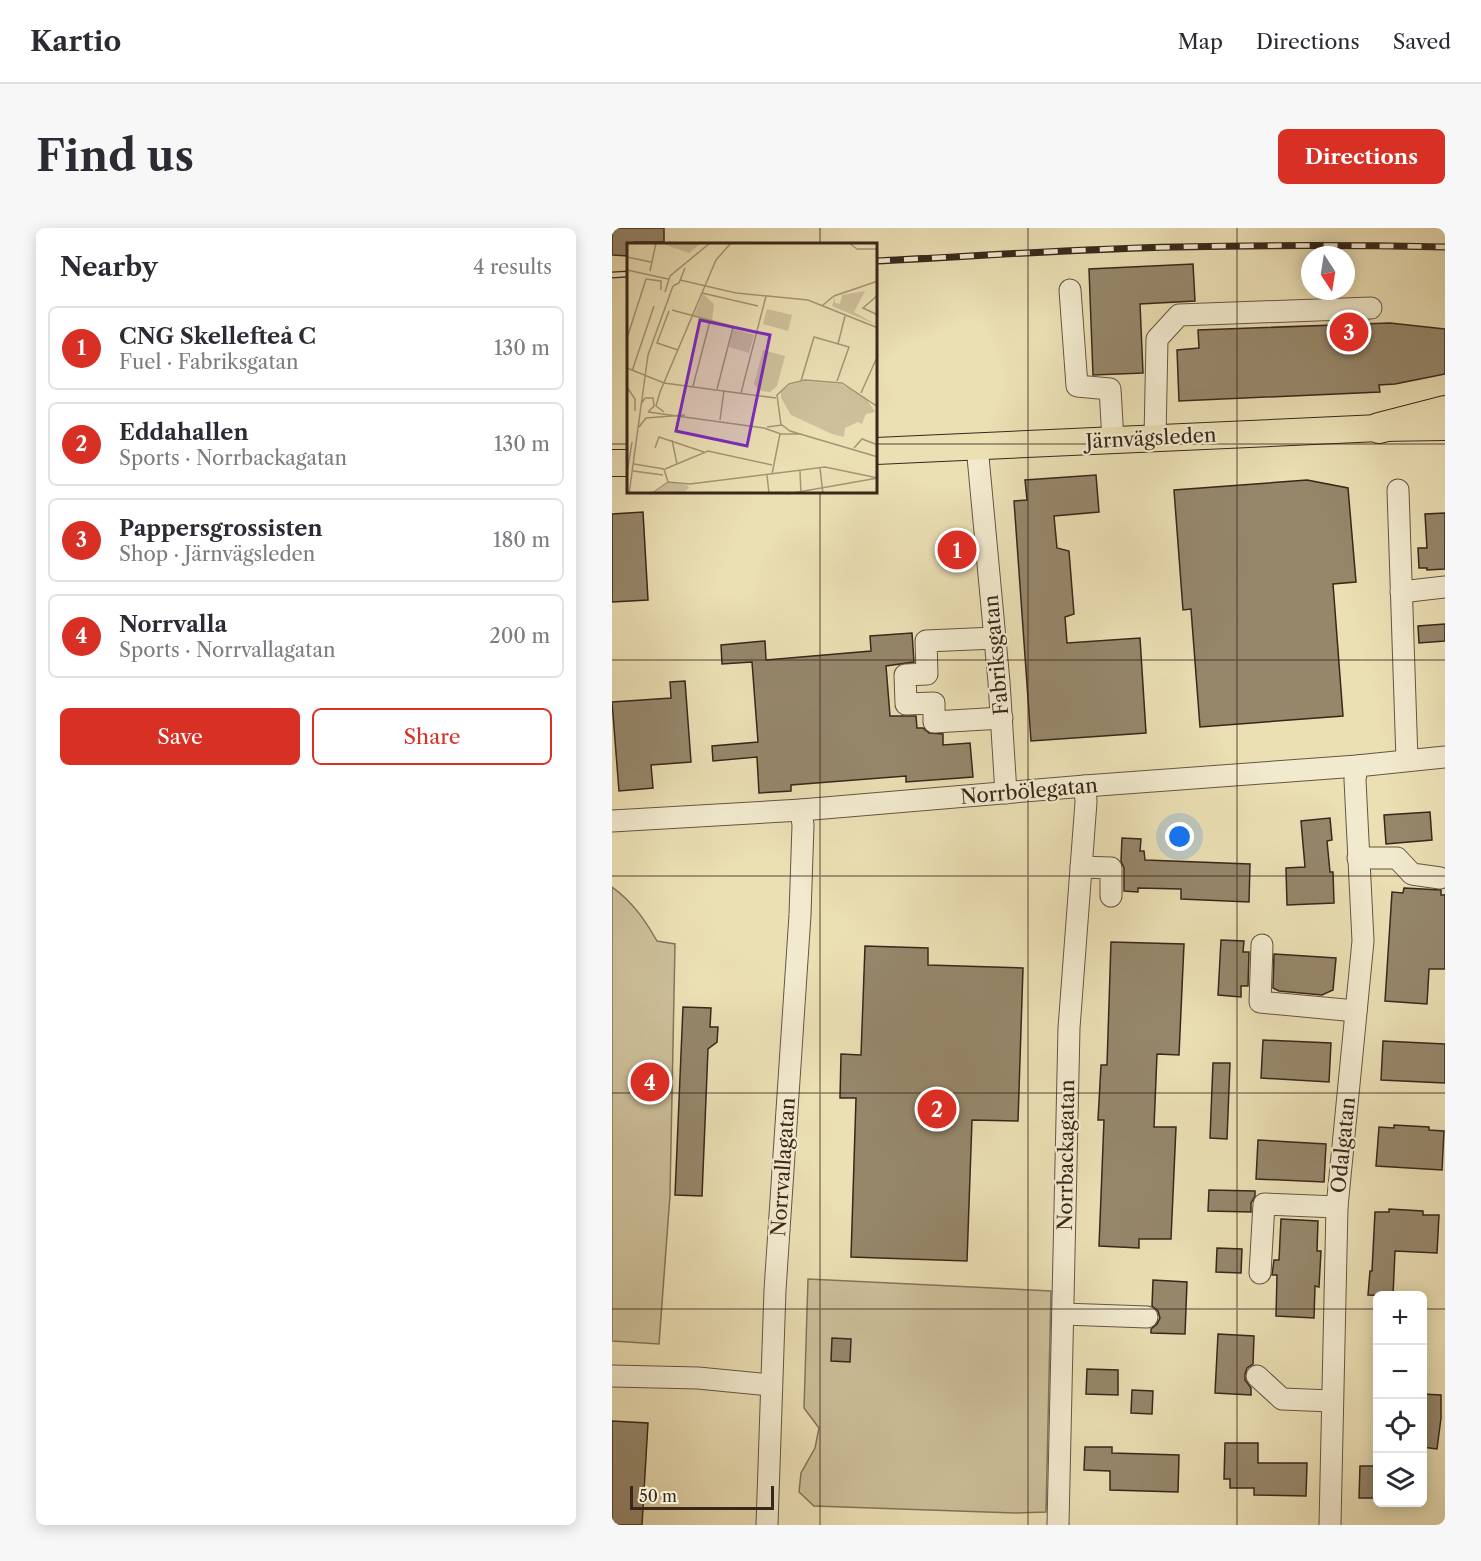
<!DOCTYPE html>
<meta charset="utf-8">
<style>
body{margin:0;font-family:"Libre Caslon Text",serif;background:#f7f7f7;color:#2b2b33}
.controls{position:absolute;right:18px;bottom:18px;display:grid;overflow:hidden;border-radius:9px;box-shadow:0 3px 15px #0003}
.controls button{width:54px;height:54px;display:grid;place-items:center;padding:0;border:0;border-bottom:2px solid #e1e1e2;background:#fff;color:#2b2b33;font:30px sans-serif}
.compass{position:absolute;left:689px;top:18px;width:54px;height:54px;border-radius:50%;background:#fff;box-shadow:0 3px 15px #0003;rotate:168deg}
.scale{position:absolute;left:18px;bottom:15px;width:144px;box-sizing:border-box;padding-left:6px;border:3px solid #39271b;border-top:0;font-size:16px;line-height:21px;white-space:nowrap;color:#39271b;-webkit-text-stroke:4px #f2eace;paint-order:stroke}
.you{position:absolute;left:568px;top:609px;width:21px;height:21px;margin:-15px;border:4px solid #fff;border-radius:50%;background:#1a73e8;box-shadow:0 0 0 9px #1a73e833}
.badge{display:grid;place-items:center;width:39px;height:39px;border-radius:50%;background:#d93025;color:#fff;font-size:20px;font-weight:700}
.pin{position:absolute;translate:-50% -50%;border:3px solid #fff;box-shadow:0 2px 6px #0006}
.list{margin:0;padding:0;list-style:none}
h2{display:flex;justify-content:space-between;align-items:center;height:78px;margin:0;padding:0 24px;font-size:26px}
h2 small{font-size:20px;font-weight:400;color:#7c7c81}
.list li{display:grid;grid-template-columns:39px 1fr auto;gap:18px;align-items:center;box-sizing:border-box;height:84px;margin:0 12px 12px;padding:0 12px;border:2px solid #e1e1e2;border-radius:9px}
.list b{display:block;font-size:22px;white-space:nowrap}
.list p{margin:0;font-size:20px;white-space:nowrap;color:#7c7c81}
.list em{font-size:20px;font-style:normal;color:#7c7c81}
.actions{display:flex;gap:12px;padding:18px 24px}
.actions a{flex:1;padding:14px 0;border:2px solid #d93025;border-radius:9px;text-align:center;font-size:21px;color:#d93025}
.actions .main{background:#d93025;color:#fff}
.icon{flex:none;width:33px;height:33px;fill:none;stroke:currentColor;stroke-width:2;stroke-linecap:round;stroke-linejoin:round}
.map{position:relative;flex:none;width:833px;height:1297px;overflow:hidden;border-radius:9px}
header{display:flex;align-items:center;gap:36px;box-sizing:border-box;height:84px;padding:0 30px;background:#fff;border-bottom:2px solid #e1e1e2}
header strong{font-size:28px}
nav{display:flex;gap:33px;margin-inline-start:auto;font-size:21px}
.intro{display:flex;align-items:center;justify-content:space-between;box-sizing:border-box;height:144px;padding:0 36px}
h1{margin:0;font-size:42px}
.button{padding:15px 27px;border-radius:9px;background:#d93025;color:#fff;font-size:21px;font-weight:700}
main{display:flex;gap:36px;padding:0 36px}
aside{flex:1;background:#fff;border-radius:9px;box-shadow:0 3px 15px #0003}
.map>svg:first-child{display:block}
.green{fill:#cdc09a;stroke:#83745a;stroke-width:1.5}
.building{fill:#96876b;stroke:#39271b;stroke-width:1.5}
.lines{fill:none;stroke-linecap:round;stroke-linejoin:round}
.minor-casing{stroke:#665541;stroke-width:23}
.major-casing{stroke:#39271b;stroke-width:28}
.highway-casing{stroke:#39271b;stroke-width:32}
.minor{stroke:#f2eace;stroke-width:21}
.major{stroke:#ebdfb4;stroke-width:26}
.highway{stroke:#ebdfb4;stroke-width:30}
.rail-casing{stroke:#39271b;stroke-width:7}
.rail{stroke:#f2eace;stroke-width:4.5;stroke-dasharray:14;stroke-linecap:butt}
.grid{fill:none;stroke:#39271b;stroke-width:1.5;stroke-opacity:0.55}
.labels{text-anchor:middle;dominant-baseline:central;stroke-width:4.5;stroke-linejoin:round;paint-order:stroke}
.street-label{font-size:20px;fill:#39271b;stroke:#f2eace}
.inset-road{fill:none;stroke:#a49577;stroke-width:1.5}
.view{fill:#7b2cbf;fill-opacity:0.15;stroke:#7b2cbf;stroke-width:3}
.inset-edge{fill:none;stroke:#39271b;stroke-width:3}
</style>
<header>
<strong>Kartio</strong>
<nav><a>Map</a><a>Directions</a><a>Saved</a></nav>
</header>
<div class="intro"><h1>Find us</h1><a class="button">Directions</a></div>
<main>
<aside>
<h2>Nearby<small>4 results</small></h2>
<ul class="list">
<li><span class="badge">1</span><div><b>CNG Skellefteå C</b><p>Fuel · Fabriksgatan</p></div><em>130 m</em></li>
<li><span class="badge">2</span><div><b>Eddahallen</b><p>Sports · Norrbackagatan</p></div><em>130 m</em></li>
<li><span class="badge">3</span><div><b>Pappersgrossisten</b><p>Shop · Järnvägsleden</p></div><em>180 m</em></li>
<li><span class="badge">4</span><div><b>Norrvalla</b><p>Sports · Norrvallagatan</p></div><em>200 m</em></li>
</ul>
<div class="actions"><a class="main">Save</a><a>Share</a></div>
</aside>
<div class="map">
<svg width="833" height="1297" viewBox="0 0 833 1297">
<rect width="100%" height="100%" fill="#ebdfb4"/>
<filter id="stains"><feTurbulence type="fractalNoise" baseFrequency=".00333" numOctaves="4"/><feColorMatrix values="0 0 0 0 .2 0 0 0 0 .09 0 0 0 0 .02 0 0 0 .5 -.17"/></filter>
<radialGradient id="worn" r=".72"><stop offset=".6" stop-color="#630" stop-opacity="0"/><stop offset="1" stop-color="#630" stop-opacity=".3"/></radialGradient>
<!-- green -->
<g class="green">
<path d="M0 659C20 673 33 692 45 713L63 716 58 967 47 1116 0 1113Z"/>
<polygon points="196,1051 439,1063 434,1284 403,1285 202,1278 187,1264 189,1245 203,1220 207,1200 192,1180"/>
</g>
<!-- building -->
<g class="building">
<polygon points="0,0 52,0 52,14 22,14 22,16 16,16 16,28 0,27"/>
<polygon points="581,36 583,73 528,76 531,145 481,147 477,41"/>
<polygon points="778,95 833,101 833,146 783,156 767,157 768,164 567,173 565,122 587,120 586,102"/>
<polygon points="484,247 487,284 442,288 445,320 457,323 462,386 453,389 455,415 528,410 534,505 419,513 402,273 415,272 413,252"/>
<polygon points="695,252 736,260 744,354 721,356 731,488 588,499 579,381 571,382 562,262"/>
<polygon points="31,284 36,372 0,374 0,286"/>
<polygon points="833,285 833,341 815,342 815,340 807,340 806,320 815,320 813,286"/>
<polygon points="833,396 833,413 807,415 806,398"/>
<polygon points="300,405 302,434 274,438 278,488 304,488 305,500 311,500 317,505 331,506 331,517 358,515 361,549 294,554 294,548 179,557 179,563 147,565 145,529 101,533 100,518 146,514 140,434 110,436 109,417 153,413 154,432 259,423 258,408"/>
<polygon points="73,453 79,534 39,537 41,560 7,563 0,474 59,470 58,454"/>
<polygon points="818,584 820,612 774,616 772,587"/>
<polygon points="718,590 720,612 715,613 718,644 721,644 722,675 675,677 674,640 693,639 689,593"/>
<polygon points="510,610 529,611 528,623 532,623 533,632 638,636 637,674 569,671 569,661 526,660 526,664 512,663 512,640 509,633"/>
<polygon points="792,660 829,662 829,667 833,667 833,741 817,741 815,776 773,773 780,664 791,665"/>
<polygon points="609,712 632,713 631,724 637,724 636,758 629,758 629,769 606,767"/>
<polygon points="499,714 572,716 567,827 545,826 542,899 564,899 559,1011 527,1011 527,1020 487,1018 492,892 486,892 489,837 495,837"/>
<polygon points="253,718 316,720 316,737 411,740 406,893 360,892 355,1033 239,1029 244,870 228,870 229,826 249,827"/>
<polygon points="662,726 724,730 721,762 710,767 667,763 661,760"/>
<polygon points="71,779 99,780 98,799 106,799 105,814 96,821 90,968 63,967"/>
<polygon points="651,812 719,815 717,854 649,850"/>
<polygon points="771,813 833,816 833,855 769,852"/>
<polygon points="601,835 618,835 615,911 598,910"/>
<polygon points="782,897 817,899 817,902 832,903 830,942 764,938 767,899 782,900"/>
<polygon points="646,912 714,916 712,954 644,951"/>
<polygon points="597,962 643,963 643,968 639,975 639,984 596,983"/>
<polygon points="777,981 811,983 811,987 827,987 825,1025 783,1023 781,1068 756,1067 758,1043 760,1043 763,984 777,984"/>
<polygon points="669,991 706,993 705,1023 709,1023 707,1059 703,1058 702,1090 664,1088 665,1047 660,1047 662,1032 667,1032"/>
<polygon points="605,1020 630,1021 629,1045 604,1044"/>
<polygon points="541,1052 575,1054 573,1106 539,1105 539,1101 545,1096 548,1090 546,1083 540,1078"/>
<polygon points="606,1106 642,1108 641,1136 635,1140 633,1146 633,1152 639,1160 639,1167 603,1165"/>
<polygon points="220,1110 239,1111 238,1134 219,1133"/>
<polygon points="475,1141 506,1142 506,1167 474,1166"/>
<polygon points="520,1162 541,1163 540,1186 519,1185"/>
<polygon points="810,1166 829,1167 829,1190 825,1221 810,1219"/>
<polygon points="0,1193 36,1195 30,1297 0,1297"/>
<polygon points="613,1215 646,1215 646,1235 695,1235 694,1268 642,1267 642,1260 618,1260 618,1251 612,1251"/>
<polygon points="473,1219 500,1219 500,1225 567,1227 566,1264 498,1262 498,1243 472,1242"/>
<polygon points="748,1238 765,1238 765,1270 747,1270"/>
</g>
<g class="lines">
<defs>
<g id="minor">
<polyline points="458,62 465,158 498,161 501,212"/>
<polyline points="543,210 545,111 567,87 759,80"/>
<polyline points="365,218 387,454 394,565"/>
<polyline points="786,262 795,532"/>
<polyline points="789,364 833,359"/>
<polyline points="383,410 314,413 315,446 293,447 294,476 322,475 322,494 390,490"/>
<polyline points="0,593 189,582 473,558 745,538 833,529"/>
<polyline points="746,630 785,630 800,646 828,650"/>
<polyline points="469,639 499,640 499,668"/>
<polyline points="650,717 648,774 744,783"/>
<polyline points="648,1045 652,976 725,979"/>
<polyline points="451,1086 535,1089"/>
<polyline points="0,1148 86,1150 159,1157"/>
<polyline points="645,1148 670,1171 720,1173"/>
<polyline points="155,1297 163,1062 188,687 191,597 189,582"/>
<polyline points="446,1297 457,800 474,574 473,558"/>
<polyline points="718,1297 725,979 751,713 743,552 745,538"/>
</g>
<g id="major">
<polyline points="264,223 767,200 833,199"/>
<polyline points="0,235 16,235"/>
</g>
<polyline id="highway" points="767,200 833,183"/>
</defs>
<!-- minor casing -->
<use href="#minor" class="minor-casing"/>
<!-- major casing -->
<use href="#major" class="major-casing"/>
<!-- highway casing -->
<use href="#highway" class="highway-casing"/>
<!-- minor -->
<use href="#minor" class="minor"/>
<!-- major -->
<use href="#major" class="major"/>
<!-- highway -->
<use href="#highway" class="highway"/>
<defs>
<g id="rail">
<path d="M264 33C364 28 464 21 564 19 654 17 743 17 833 19"/>
<polyline points="0,47 16,46"/>
</g>
</defs>
<!-- rail casing -->
<use href="#rail" class="rail-casing"/>
<!-- rail -->
<use href="#rail" class="rail"/>
</g>
<!-- grid -->
<path class="grid" d="M208 0V16M416 0V1297M625 0V1297M0 216H16M264 216H833M208 264V1297M0 432H833M0 648H833M0 865H833M0 1081H766M810 1081H833"/>
<g class="labels">
<!-- street labels -->
<g class="street-label">
<text transform="translate(539 210) rotate(-3)">Järnvägsleden</text>
<text transform="translate(384 427) rotate(-95)">Fabriksgatan</text>
<text transform="translate(417 563) rotate(-5)">Norrbölegatan</text>
<text transform="translate(731 917) rotate(-84)">Odalgatan</text>
<text transform="translate(454 927) rotate(-89)">Norrbackagatan</text>
<text transform="translate(171 939) rotate(-86)">Norrvallagatan</text>
</g>
</g>
<!-- overview -->
<g transform="translate(15 15)">
<rect width="250" height="250" fill="#ebdfb4"/>
<path d="M33 0H74L62 10ZM238 48 227 69 250 82 205 63 208 54V60L213 61 215 52ZM76 51 87 61 85 78 67 73ZM140 66 165 72 161 88 136 81ZM106 86 127 92 122 110 102 104ZM136 107 158 113 150 143 143 149 133 148 127 141ZM178 138 214 141 239 155 248 169 239 171 235 181 231 179 218 185 217 194 205 191 164 172 154 155V149L163 142ZM42 239 60 242 62 245 56 250 26 251Z" fill="#cdc09a"/>
<path class="inset-road" d="M222 0 230 6H251M0 14 24 19M0 27 41 36M23 28 29 0M53 37 109 50 181 57 251 85M46 43 52 40 58 25M38 49 43 33 83 0M75 50 131 63M251 52 236 65 251 72M196 62 207 53 251 38M45 67 130 90M42 68 30 100 51 107M0 95 19 36 34 38V47M211 101 218 73M0 125 37 140 149 155M5 128 27 63M174 138 187 94 222 104 210 138M66 143 83 78M0 144 8 156V168M90 146 106 84M114 150 139 53M234 150 251 112M14 161 18 155H26L27 163 21 169M21 169 137 185 154 191H175M37 169 29 163 33 149 89 17 104 0M93 177 97 147M154 182 150 152 162 141 178 137 215 140 251 164M12 184 19 175 58 172M140 184 155 182 163 188 251 214M45 197 50 221M28 205 32 194 77 209M227 205 235 196 251 202M7 221 37 226M193 225 196 251M37 226 41 239 63 241 198 224 251 235M38 226 81 208 145 222M6 228 36 232M173 228 174 251M0 230 5 199M145 231 153 191M140 232 142 251M2 251 21 112 46 43M24 251 41 239M160 251 251 235"/>
<path class="view" d="M73 77 143 92 120 203 49 188Z"/>
<rect width="250" height="250" class="inset-edge"/>
</g>
<rect width="100%" height="100%" filter="url(#stains)"/>
<rect width="100%" height="100%" fill="url(#worn)"/>
</svg>
<div class="controls">
<button>+</button>
<button>−</button>
<button><svg class="icon" aria-label="locate" viewBox="0 0 24 24"><circle cx="12" cy="12" r="6"/><path d="M12 2v4M12 18v4M2 12h4M18 12h4"/></svg></button>
<button><svg class="icon" aria-label="layers" viewBox="0 0 24 24"><path d="M12 4l9 5-9 5-9-5zM3 14l9 5 9-5"/></svg></button>
</div>
<svg class="compass" viewBox="-18 -18 36 36"><path d="M0-13l5 13h-10z" fill="#e53935"/><path d="M0 13l5-13h-10z" fill="#7c7c81"/></svg>
<div class="scale">50 m</div>
<div class="you"></div>
<div class="pin badge" style="left:345px;top:322px">1</div>
<div class="pin badge" style="left:325px;top:881px">2</div>
<div class="pin badge" style="left:737px;top:104px">3</div>
<div class="pin badge" style="left:38px;top:854px">4</div>
</div>
</main>
